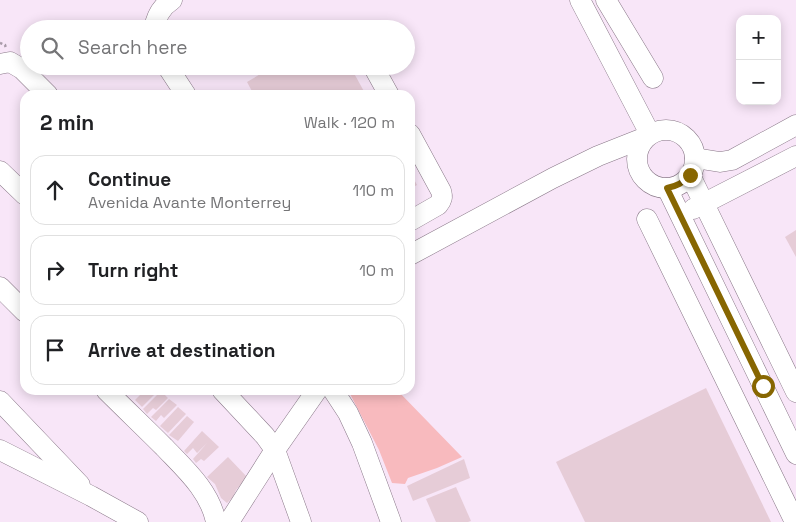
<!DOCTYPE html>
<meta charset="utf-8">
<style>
body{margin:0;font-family:"Space Grotesk",sans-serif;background:#f6f6f6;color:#202124}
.controls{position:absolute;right:15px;top:15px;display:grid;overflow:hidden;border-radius:10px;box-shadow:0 2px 12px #0003}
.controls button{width:45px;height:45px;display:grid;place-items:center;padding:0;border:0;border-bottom:1px solid #e0e0e0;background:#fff;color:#202124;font:25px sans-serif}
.stop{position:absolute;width:15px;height:15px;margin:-11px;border:4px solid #876601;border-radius:50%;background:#fff}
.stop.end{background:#876601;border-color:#fff;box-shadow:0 1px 5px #0008}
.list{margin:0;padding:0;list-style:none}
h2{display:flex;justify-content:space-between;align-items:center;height:65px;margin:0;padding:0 20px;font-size:21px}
h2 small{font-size:16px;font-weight:400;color:#757577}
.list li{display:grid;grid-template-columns:32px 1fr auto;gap:15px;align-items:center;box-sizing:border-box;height:70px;margin:0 10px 10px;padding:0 10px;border:1px solid #e0e0e0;border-radius:15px}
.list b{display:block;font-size:19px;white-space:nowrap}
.list p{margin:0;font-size:16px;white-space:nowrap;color:#757577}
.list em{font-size:16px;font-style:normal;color:#757577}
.icon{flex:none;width:28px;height:28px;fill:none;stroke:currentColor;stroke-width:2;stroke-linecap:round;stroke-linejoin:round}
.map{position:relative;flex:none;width:796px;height:522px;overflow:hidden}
.search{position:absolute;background:#fff;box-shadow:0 2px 12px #0003;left:20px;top:20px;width:395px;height:55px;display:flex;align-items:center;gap:12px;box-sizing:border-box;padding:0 18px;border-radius:28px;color:#757577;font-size:19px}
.panel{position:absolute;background:#fff;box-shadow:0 2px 12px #0003;left:20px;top:90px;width:395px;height:305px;border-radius:15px}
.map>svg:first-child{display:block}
.green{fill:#f8babe}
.building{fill:#e6ccd7}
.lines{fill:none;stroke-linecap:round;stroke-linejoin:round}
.minor-casing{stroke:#887787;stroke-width:21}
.path{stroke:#a99ba9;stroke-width:2.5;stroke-dasharray:2.5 2.5;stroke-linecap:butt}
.minor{stroke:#fff;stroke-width:20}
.route{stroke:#876601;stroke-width:6}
</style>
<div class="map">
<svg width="796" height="522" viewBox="0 0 796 522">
<rect width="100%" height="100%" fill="#f8e6f8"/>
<!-- green -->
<polygon class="green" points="348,390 397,390 462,457 437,468 408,478 405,484 392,483 379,450"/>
<!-- building -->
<g class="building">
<polygon points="274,66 350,66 366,95 254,95 247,82"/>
<polygon points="410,172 417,185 410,189"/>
<polygon points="796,230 796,257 785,237"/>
<polygon points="706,388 771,522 585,522 556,462"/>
<polygon points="145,390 159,390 142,407 135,400"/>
<polygon points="161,391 168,398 156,410 153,408 147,414 143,409"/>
<polygon points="169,399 177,405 164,418 161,415 156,421 151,417"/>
<polygon points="178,407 186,414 168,433 160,426"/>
<polygon points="187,416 194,422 178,441 169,435"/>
<polygon points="202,431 219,447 204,461 201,459 196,463 193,459 207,443 197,453 193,448 187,454 184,451"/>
<polygon points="228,457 247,477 236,490 233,497 227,503 221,498 215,484 207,477"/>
<polygon points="464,459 470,478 413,501 407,486"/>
<polygon points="456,487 471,521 468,522 436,522 426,499"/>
</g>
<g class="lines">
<defs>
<g id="minor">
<polyline points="580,0 650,134"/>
<polyline points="606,0 653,78"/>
<path d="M154 29C156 16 161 7 172 0"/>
<polyline points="0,64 10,62 22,69 48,95"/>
<polyline points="167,66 186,95"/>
<polyline points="373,66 389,95"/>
<circle cx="666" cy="159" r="29"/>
<path d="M410 134 441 191C443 197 442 200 438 205L410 221"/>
<polyline points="695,158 720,162 732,160 796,125"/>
<polyline points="0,171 25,195"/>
<polyline points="690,175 796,392"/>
<polyline points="667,188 796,454"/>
<polyline points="693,209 796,156"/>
<polyline points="647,219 795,522"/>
<polyline points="410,255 553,178 598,156 646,137"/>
<polyline points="0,287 25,312"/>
<path d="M106 390C125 409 145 428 164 447 185 469 210 491 216 522"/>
<polyline points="222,390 265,436 275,450 301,522"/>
<polyline points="333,390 348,413 362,443 391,522"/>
<polyline points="0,401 80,485"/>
<polyline points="0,450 91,496 138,522"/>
<polyline points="229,522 275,450 317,390"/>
</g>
</defs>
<!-- minor casing -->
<use href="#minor" class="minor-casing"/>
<!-- path -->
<polyline class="path" points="0,43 5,45 6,48"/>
<!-- minor -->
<use href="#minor" class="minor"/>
</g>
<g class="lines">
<!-- route -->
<path class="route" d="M690 175C683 183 677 186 667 188L763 386"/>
</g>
</svg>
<div class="controls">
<button>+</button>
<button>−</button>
</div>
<div class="stop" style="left:763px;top:386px"></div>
<div class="stop end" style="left:690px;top:175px"></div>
<div class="search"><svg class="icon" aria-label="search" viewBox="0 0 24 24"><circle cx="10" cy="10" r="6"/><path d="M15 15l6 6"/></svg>Search here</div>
<section class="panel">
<h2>2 min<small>Walk · 120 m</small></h2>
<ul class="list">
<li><svg class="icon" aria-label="ahead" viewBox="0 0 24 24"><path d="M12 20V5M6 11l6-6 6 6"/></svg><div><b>Continue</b><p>Avenida Avante Monterrey</p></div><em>110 m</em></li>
<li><svg class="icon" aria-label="right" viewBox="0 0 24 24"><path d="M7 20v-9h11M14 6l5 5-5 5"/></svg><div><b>Turn right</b></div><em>10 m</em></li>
<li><svg class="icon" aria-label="arrive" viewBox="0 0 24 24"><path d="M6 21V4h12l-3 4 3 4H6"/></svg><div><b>Arrive at destination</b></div></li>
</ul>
</section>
</div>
